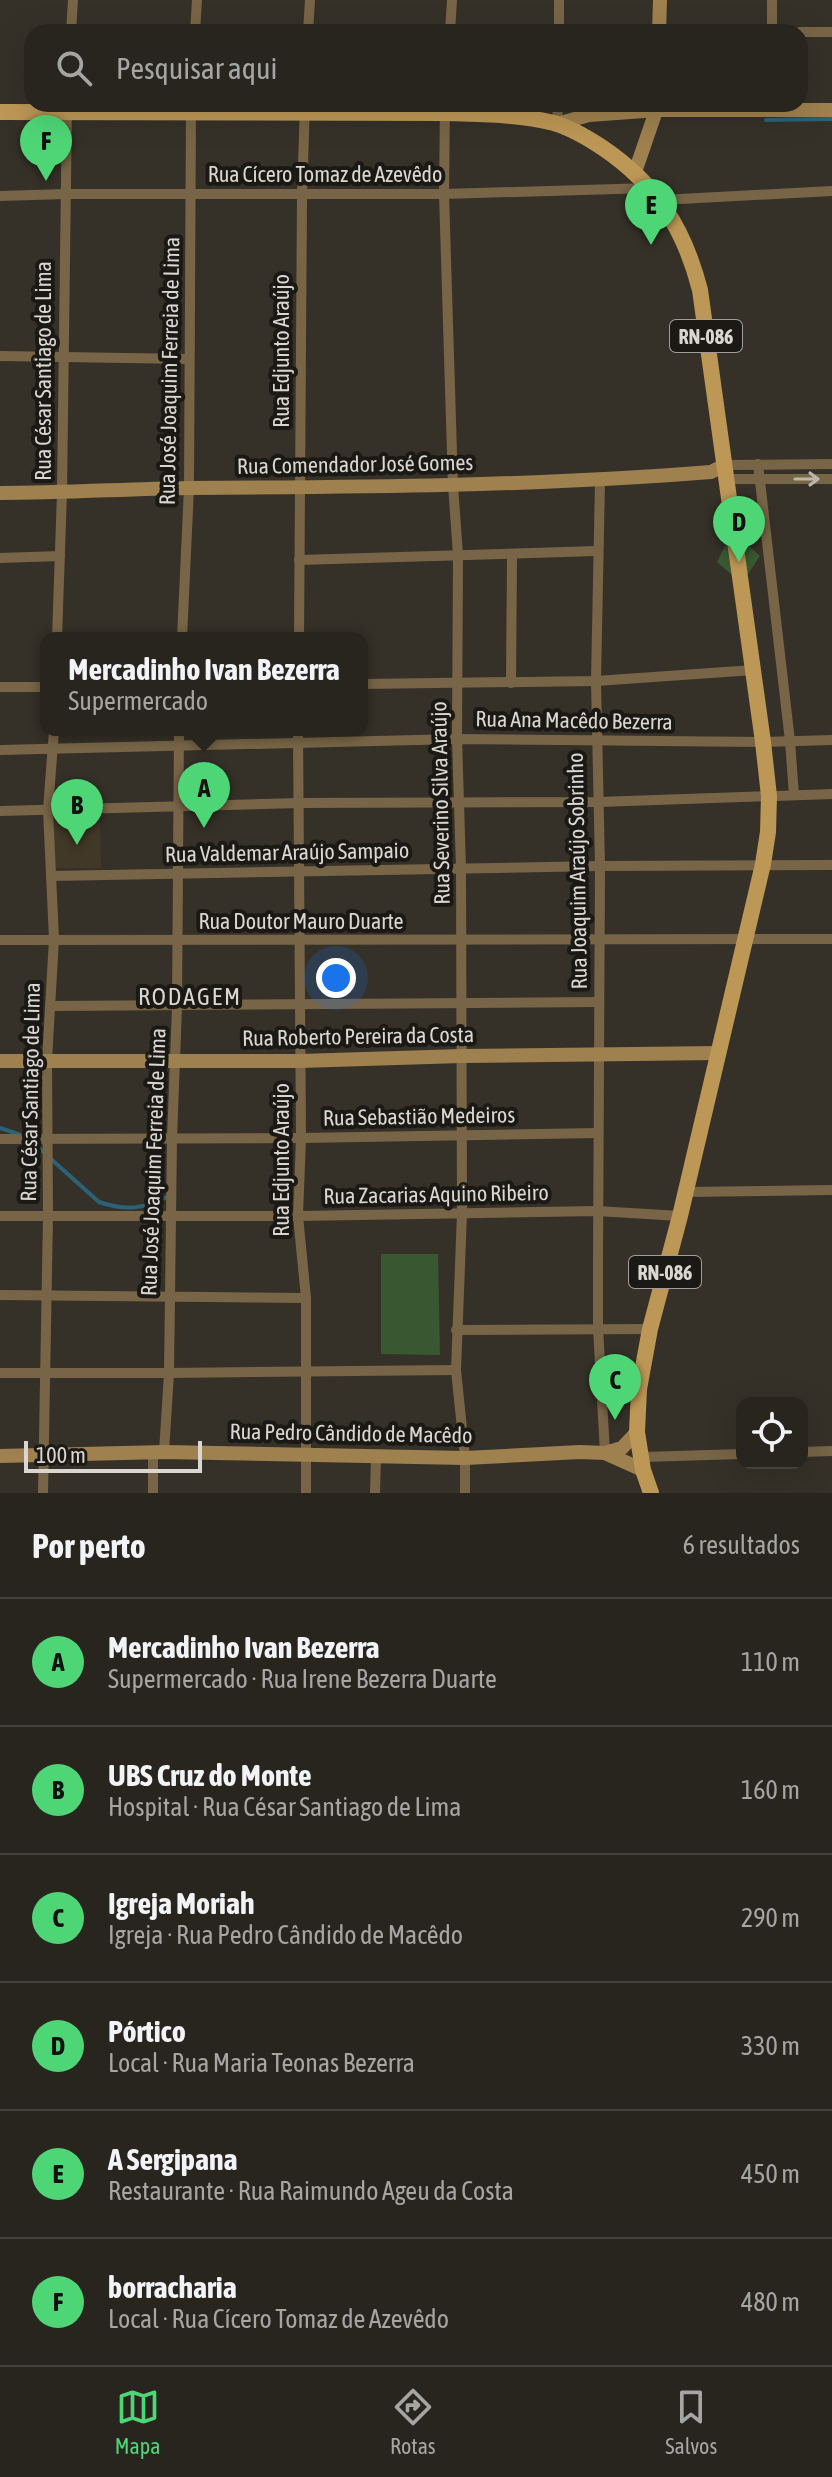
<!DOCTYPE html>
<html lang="pt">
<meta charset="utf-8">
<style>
body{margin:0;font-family:"Asap Condensed",sans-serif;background:#302d27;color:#f1f3f6}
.controls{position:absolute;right:24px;bottom:24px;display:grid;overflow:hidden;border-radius:16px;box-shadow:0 8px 32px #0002}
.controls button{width:72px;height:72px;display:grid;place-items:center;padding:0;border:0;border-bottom:2px solid #44423c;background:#28251e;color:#f1f3f6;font:40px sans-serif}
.scale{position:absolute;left:24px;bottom:20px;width:178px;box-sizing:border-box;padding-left:8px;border:4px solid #dad7d2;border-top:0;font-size:22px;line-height:28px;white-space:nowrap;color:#dad7d2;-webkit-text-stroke:6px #1b1915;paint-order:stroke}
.you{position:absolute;left:336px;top:978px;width:28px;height:28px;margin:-20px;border:6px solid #fff;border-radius:50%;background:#1a73e8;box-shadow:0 0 0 12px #1a73e833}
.badge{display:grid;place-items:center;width:52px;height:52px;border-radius:50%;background:#4ed676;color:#111;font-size:26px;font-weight:700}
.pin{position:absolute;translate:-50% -66px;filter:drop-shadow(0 2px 4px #0008)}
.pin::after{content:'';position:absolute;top:42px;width:28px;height:24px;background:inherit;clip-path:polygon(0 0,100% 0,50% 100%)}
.popup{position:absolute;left:40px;top:632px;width:328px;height:104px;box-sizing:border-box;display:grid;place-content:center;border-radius:16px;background:#28251e;filter:drop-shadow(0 2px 6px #0005);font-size:26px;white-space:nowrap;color:#a5a5a4}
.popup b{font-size:30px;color:#f1f3f6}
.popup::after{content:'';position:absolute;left:50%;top:100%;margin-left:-16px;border:16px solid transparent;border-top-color:#28251e}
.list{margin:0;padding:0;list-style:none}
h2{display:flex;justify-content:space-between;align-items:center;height:104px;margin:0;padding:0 32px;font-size:34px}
h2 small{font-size:26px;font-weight:400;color:#a5a5a4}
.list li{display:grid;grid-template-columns:52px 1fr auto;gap:24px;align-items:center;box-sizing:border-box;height:128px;padding:0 32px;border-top:2px solid #44423c}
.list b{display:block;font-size:30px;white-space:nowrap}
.list p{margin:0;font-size:26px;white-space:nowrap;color:#a5a5a4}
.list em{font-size:26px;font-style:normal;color:#a5a5a4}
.icon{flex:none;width:44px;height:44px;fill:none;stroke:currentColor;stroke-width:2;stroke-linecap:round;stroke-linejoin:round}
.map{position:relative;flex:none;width:832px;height:1493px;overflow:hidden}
.search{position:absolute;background:#28251e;box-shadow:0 8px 32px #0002;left:24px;right:24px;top:24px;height:88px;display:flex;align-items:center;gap:20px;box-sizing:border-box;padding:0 28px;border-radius:24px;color:#a5a5a4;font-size:30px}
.sheet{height:872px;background:#28251e}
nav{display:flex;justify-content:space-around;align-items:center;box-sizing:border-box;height:112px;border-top:2px solid #44423c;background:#28251e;font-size:22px;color:#a5a5a4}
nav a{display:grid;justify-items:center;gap:4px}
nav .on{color:#4ed676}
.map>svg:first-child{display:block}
.medical{fill:#413827}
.green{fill:#395731}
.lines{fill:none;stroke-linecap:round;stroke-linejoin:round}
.stream{stroke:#2a6277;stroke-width:4}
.street{stroke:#786547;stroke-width:10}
.secondary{stroke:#9f814f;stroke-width:14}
.primary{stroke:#bd9755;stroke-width:16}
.oneway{stroke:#bdb5a8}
.labels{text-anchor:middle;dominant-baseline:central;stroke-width:8;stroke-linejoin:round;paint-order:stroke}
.shield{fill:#1b1915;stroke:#a19e99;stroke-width:2}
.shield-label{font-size:20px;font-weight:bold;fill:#dad7d2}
.street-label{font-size:22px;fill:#dad7d2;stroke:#1b1915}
.neighbourhood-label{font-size:24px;letter-spacing:2px;fill:#dad7d2;stroke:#1b1915}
</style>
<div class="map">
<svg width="832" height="1493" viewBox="0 0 832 1493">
<rect width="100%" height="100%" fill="#353128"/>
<!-- medical -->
<polygon class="medical" points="53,821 100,821 101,868 54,868"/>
<!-- green -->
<g class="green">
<polygon points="744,541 760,556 748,574 732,575 717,562 727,542"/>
<polygon points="381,1254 438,1254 440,1355 381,1354"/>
</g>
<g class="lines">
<!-- stream -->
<g class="stream">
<polyline points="766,120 832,119"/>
<polyline points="0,1128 21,1135"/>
<path d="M32 1142 99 1202C125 1211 144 1209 167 1197"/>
</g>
<!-- street -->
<g class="street">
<polyline points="772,0 772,32"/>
<polyline points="71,32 73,0"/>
<polyline points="195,32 197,0"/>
<polyline points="308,32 310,0"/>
<polyline points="450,32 452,0"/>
<polyline points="559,32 559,0"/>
<polyline points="800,32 832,32"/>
<polyline points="445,104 444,194 453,485 458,555 457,739 461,868 462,1213 456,1370 465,1458 465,1493"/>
<polyline points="557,124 558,104"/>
<polyline points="0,196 65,194 444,194 650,188"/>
<polyline points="661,200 832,191"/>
<polyline points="0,356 189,359"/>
<polyline points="758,464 790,741 794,795"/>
<polyline points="725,465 832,464"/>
<polyline points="727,479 832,479"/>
<polyline points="600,481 596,681 600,866 598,1261 598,1328 605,1453"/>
<polyline points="0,558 60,556"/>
<polyline points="299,560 597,551"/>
<polyline points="57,638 62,493 67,104"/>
<polyline points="182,638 189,488 191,104"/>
<polyline points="299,638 302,195 305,104"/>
<polyline points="511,683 512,555"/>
<polyline points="362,684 596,681 754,670"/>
<polyline points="0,687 46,687"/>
<polyline points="298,730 301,1138 298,1216 306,1298 306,1493"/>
<polyline points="0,750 457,739 763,742 832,740"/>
<polyline points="0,811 298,803 598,802 832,794"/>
<polyline points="51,876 600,866 832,865"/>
<polyline points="0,940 832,939"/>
<polyline points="52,1006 599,1002"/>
<polyline points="0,1139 301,1138 598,1133"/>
<polyline points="686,1192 832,1190"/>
<polyline points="0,1216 298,1216 597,1211 680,1216"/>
<polyline points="0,1295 306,1298"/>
<polyline points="456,1330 650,1329"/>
<polyline points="0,1373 169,1373 456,1370"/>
<polyline points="153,1452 153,1493"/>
<polyline points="164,1452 169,1373 172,1139 177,1007 179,730"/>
<polyline points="802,1452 832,1451"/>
<polyline points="642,1457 742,1454"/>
<polyline points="43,1493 48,1216 47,1060 54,939 48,810 54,730"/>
<polyline points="375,1493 376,1456"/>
</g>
<!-- secondary -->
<g class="secondary">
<polyline points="659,32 660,0"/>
<polyline points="557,124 589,115 658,110 832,110"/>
<polyline points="635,172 658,105"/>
<path d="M0 493C63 493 126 489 188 488 363 487 537 486 711 472L725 465"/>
<polyline points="0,1061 300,1061 462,1056 718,1053"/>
<polyline points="605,1453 643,1470"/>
<polyline points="0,1456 164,1452 465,1458 580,1452 605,1453 622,1448 637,1432"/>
</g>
<!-- primary -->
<path class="primary" d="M0 112 444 113C481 114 518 114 554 123 571 128 588 138 603 148 656 184 684 228 700 290L763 742 769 796 768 832 763 864 680 1216 650 1329 639 1389 637 1432 643 1470 651 1493"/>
</g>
<!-- one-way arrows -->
<defs><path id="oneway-shaft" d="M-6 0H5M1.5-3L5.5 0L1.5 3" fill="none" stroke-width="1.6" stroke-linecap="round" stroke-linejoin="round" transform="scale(2)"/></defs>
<use class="oneway" href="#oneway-shaft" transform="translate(807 479)"/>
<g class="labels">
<!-- shield labels -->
<g class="shield">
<rect x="670" y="320" width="72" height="32" rx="6"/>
<rect x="629" y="1256" width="72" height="32" rx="6"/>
</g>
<g class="shield-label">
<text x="706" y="336">RN-086</text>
<text x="665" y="1272">RN-086</text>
</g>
<!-- street labels -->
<g class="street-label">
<text x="325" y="174">Rua Cícero Tomaz de Azevêdo</text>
<text transform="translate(281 351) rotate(-90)">Rua Edjunto Araújo</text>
<text transform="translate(43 371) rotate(-90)">Rua César Santiago de Lima</text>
<text transform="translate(169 371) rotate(-89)">Rua José Joaquim Ferreia de Lima</text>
<text transform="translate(355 464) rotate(-1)">Rua Comendador José Gomes</text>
<text transform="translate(574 720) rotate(1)">Rua Ana Macêdo Bezerra</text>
<text transform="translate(440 803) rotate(-91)">Rua Severino Silva Araújo</text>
<text transform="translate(287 852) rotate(-1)">Rua Valdemar Araújo Sampaio</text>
<text transform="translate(577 871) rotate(-91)">Rua Joaquim Araújo Sobrinho</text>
<text x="301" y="921">Rua Doutor Mauro Duarte</text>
<text transform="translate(358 1036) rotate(-1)">Rua Roberto Pereira da Costa</text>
<text transform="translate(30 1092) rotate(-89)">Rua César Santiago de Lima</text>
<text transform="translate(419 1116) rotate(-1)">Rua Sebastião Medeiros</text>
<text transform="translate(281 1160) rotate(-90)">Rua Edjunto Araújo</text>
<text transform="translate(153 1162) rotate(-88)">Rua José Joaquim Ferreia de Lima</text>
<text transform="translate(436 1194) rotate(-1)">Rua Zacarias Aquino Ribeiro</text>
<text transform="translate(351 1433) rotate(1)">Rua Pedro Cândido de Macêdo</text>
</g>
<!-- neighbourhood labels -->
<g class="neighbourhood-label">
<text x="190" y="996">RODAGEM</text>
</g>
</g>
</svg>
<div class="controls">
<button><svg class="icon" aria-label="locate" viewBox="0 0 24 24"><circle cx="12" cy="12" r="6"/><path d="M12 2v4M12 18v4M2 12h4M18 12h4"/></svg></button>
</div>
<div class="scale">100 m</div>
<div class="you"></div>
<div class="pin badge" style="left:204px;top:828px">A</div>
<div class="popup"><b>Mercadinho Ivan Bezerra</b>Supermercado</div>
<div class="pin badge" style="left:77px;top:845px">B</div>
<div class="pin badge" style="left:615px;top:1420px">C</div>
<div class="pin badge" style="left:739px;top:562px">D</div>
<div class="pin badge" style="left:651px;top:245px">E</div>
<div class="pin badge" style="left:46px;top:181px">F</div>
<div class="search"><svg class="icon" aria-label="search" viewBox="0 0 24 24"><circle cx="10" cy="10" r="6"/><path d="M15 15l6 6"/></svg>Pesquisar aqui</div>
</div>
<section class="sheet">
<h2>Por perto<small>6 resultados</small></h2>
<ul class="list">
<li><span class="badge">A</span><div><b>Mercadinho Ivan Bezerra</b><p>Supermercado · Rua Irene Bezerra Duarte</p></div><em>110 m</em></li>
<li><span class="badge">B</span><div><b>UBS Cruz do Monte</b><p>Hospital · Rua César Santiago de Lima</p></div><em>160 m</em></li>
<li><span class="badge">C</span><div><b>Igreja Moriah</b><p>Igreja · Rua Pedro Cândido de Macêdo</p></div><em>290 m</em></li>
<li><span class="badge">D</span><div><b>Pórtico</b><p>Local · Rua Maria Teonas Bezerra</p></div><em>330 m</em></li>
<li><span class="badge">E</span><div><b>A Sergipana</b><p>Restaurante · Rua Raimundo Ageu da Costa</p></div><em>450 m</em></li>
<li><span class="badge">F</span><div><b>borracharia</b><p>Local · Rua Cícero Tomaz de Azevêdo</p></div><em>480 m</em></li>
</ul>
</section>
<nav>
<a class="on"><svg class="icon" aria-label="map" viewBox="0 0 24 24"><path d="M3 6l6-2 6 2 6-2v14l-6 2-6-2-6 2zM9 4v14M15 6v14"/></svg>Mapa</a>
<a><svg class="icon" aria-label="directions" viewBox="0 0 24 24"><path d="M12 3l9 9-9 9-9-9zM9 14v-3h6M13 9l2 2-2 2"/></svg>Rotas</a>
<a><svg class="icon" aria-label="saved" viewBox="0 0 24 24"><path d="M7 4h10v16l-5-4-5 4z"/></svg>Salvos</a>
</nav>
